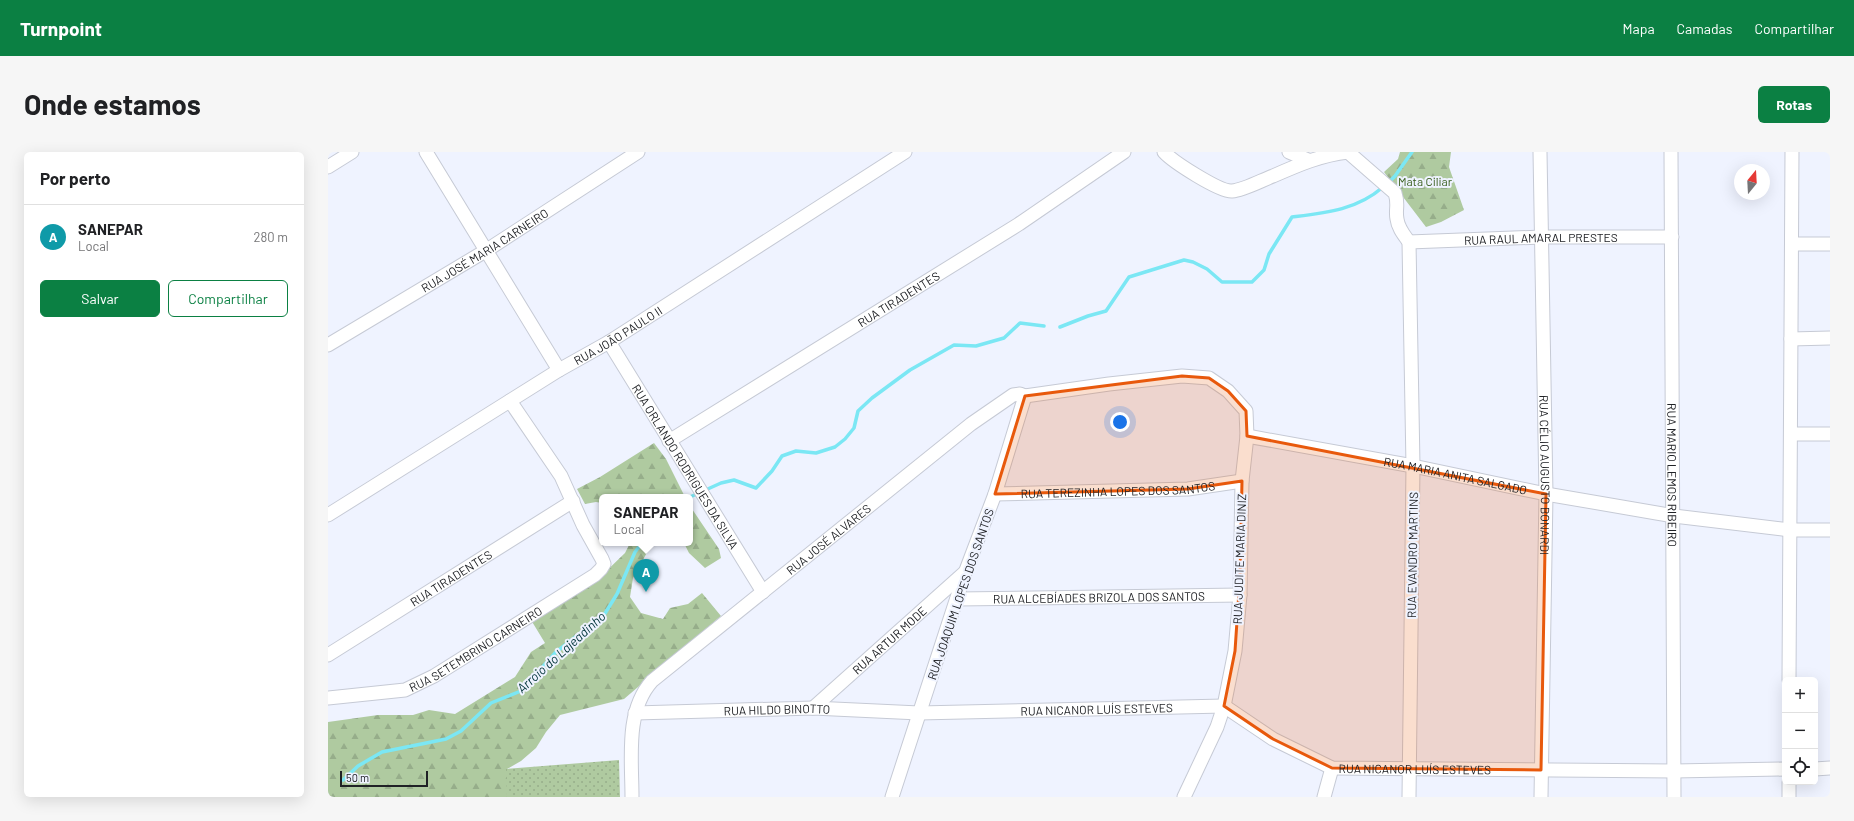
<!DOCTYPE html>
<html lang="pt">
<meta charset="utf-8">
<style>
body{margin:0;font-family:Barlow,sans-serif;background:#f6f6f6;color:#202124}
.controls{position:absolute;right:12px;bottom:12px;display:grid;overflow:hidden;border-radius:6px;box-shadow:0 4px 16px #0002}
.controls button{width:36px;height:36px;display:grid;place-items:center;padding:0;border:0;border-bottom:1px solid #e0e0e0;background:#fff;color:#202124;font:20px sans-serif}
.compass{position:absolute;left:1406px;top:12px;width:36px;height:36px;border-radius:50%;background:#fff;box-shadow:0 4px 16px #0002;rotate:18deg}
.scale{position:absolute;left:12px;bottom:10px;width:88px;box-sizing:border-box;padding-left:4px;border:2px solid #202226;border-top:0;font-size:11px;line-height:14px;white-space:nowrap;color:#202226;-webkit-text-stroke:3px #eff3ff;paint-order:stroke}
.you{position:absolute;left:792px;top:270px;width:14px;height:14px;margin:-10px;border:3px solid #fff;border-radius:50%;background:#1a73e8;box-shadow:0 0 0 6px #1a73e833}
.badge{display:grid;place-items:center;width:26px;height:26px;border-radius:50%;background:#0b8043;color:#fff;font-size:13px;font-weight:700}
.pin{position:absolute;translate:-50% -33px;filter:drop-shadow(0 1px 2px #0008)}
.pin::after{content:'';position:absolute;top:21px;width:14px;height:12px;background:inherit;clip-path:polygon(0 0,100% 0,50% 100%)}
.popup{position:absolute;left:271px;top:342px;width:94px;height:52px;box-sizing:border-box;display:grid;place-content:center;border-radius:6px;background:#fff;filter:drop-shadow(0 1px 3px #0005);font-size:13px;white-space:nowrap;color:#757577}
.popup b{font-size:15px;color:#202124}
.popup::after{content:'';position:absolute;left:50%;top:100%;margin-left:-8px;border:8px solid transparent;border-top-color:#fff}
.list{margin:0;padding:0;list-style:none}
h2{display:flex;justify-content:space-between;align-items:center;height:52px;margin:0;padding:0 16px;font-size:17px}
h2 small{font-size:13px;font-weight:400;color:#757577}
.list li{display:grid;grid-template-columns:26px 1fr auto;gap:12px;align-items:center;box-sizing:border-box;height:64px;padding:0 16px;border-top:1px solid #e0e0e0}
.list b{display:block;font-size:15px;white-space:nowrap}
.list p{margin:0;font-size:13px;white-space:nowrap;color:#757577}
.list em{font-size:13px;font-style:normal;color:#757577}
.actions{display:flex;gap:8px;padding:12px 16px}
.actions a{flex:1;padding:9px 0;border:1px solid #0b8043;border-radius:6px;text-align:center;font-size:14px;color:#0b8043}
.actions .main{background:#0b8043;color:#fff}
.icon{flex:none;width:22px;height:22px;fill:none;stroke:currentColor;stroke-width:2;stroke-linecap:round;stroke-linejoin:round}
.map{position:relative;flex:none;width:1502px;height:645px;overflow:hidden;border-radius:6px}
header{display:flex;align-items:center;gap:24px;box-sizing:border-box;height:56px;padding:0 20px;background:#0b8043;color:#fff}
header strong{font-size:19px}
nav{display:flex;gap:22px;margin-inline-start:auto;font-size:14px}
.intro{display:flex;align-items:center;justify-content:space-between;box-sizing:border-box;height:96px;padding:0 24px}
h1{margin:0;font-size:28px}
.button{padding:10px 18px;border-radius:6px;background:#0b8043;color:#fff;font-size:14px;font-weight:700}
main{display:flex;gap:24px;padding:0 24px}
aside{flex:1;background:#fff;border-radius:6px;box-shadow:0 4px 16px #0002}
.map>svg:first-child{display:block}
.forest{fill:url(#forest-firs)}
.park{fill:url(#park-dots)}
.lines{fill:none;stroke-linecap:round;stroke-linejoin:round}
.stream{stroke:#7be7f4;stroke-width:3.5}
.minor-casing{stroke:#c6cad5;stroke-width:15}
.minor{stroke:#fff;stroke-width:13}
.marked{fill:#e8590c;fill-opacity:0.2;stroke:#e8590c;stroke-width:3;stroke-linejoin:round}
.labels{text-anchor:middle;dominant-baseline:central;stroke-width:4;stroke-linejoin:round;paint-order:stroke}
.park-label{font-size:12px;fill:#385e1c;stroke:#eff3ff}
.street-label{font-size:12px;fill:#202226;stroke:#eff3ff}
.water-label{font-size:13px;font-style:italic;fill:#003439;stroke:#eff3ff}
</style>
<header>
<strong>Turnpoint</strong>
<nav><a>Mapa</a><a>Camadas</a><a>Compartilhar</a></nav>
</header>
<div class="intro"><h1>Onde estamos</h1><a class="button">Rotas</a></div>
<main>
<aside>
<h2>Por perto<small></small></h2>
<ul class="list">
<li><span class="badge" style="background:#0f9aa8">A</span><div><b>SANEPAR</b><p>Local</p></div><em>280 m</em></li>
</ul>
<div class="actions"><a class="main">Salvar</a><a>Compartilhar</a></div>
</aside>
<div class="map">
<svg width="1502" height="645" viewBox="0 0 1502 645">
<defs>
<pattern id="forest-firs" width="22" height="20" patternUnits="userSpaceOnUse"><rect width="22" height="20" fill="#afcaa0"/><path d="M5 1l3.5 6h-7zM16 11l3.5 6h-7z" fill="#96ad8a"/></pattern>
<pattern id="park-dots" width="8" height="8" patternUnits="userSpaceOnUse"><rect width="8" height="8" fill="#afcaa0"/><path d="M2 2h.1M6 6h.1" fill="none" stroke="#96ad8a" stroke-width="1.8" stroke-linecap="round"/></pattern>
</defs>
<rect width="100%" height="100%" fill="#eff3ff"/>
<!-- forest -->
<g class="forest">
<polygon points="1072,0 1123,0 1121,15 1136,58 1113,70 1098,75 1056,20 1070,7"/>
<polygon points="326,291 338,307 357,345 274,345 274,351 268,350 257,352 249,337 272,325"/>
<polygon points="362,354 391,397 393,406 377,416 361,401 356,391 362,391"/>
<polygon points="302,391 331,391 322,395 305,426 302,445 313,461 335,467 342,456 360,452 374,441 393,464 296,547 232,563 218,580 208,596 193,609 179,617 179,645 0,645 0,570 50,563 85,563 101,558 127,562 187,525 203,500 217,491 203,468 241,443 266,431 297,401"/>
</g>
<!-- park -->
<polygon class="park" points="291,608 292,645 179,645 178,617"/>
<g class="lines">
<!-- stream -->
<g class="stream">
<polyline points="1060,31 1067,24 1084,0"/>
<path d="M732 175 760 164 778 159 801 125 856 108 865 110 879 117 894 130H924L936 118 941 102 964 65C997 61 1029 58 1055 35"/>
<polyline points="362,345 393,331 406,328 428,336 444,319 454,304 468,299 488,301 507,295 517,287 526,276 530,259 544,246 582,218 626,193 648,194 676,186 692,171 716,174"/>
<polyline points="15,628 30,614 54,600 118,587 133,579 163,551 193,539 228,500 276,463 289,442 307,400 314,391"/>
</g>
<defs>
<g id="minor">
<polyline points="98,0 231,218"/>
<path d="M836 0C845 10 892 40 904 39 916 38 934 28 945 24 970 13 993 3 1020 0"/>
<polyline points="961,0 980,8"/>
<path d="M1020 0 1067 41C1071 53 1067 57 1069 67 1070 76 1076 83 1081 90"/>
<path id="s1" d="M1212 0 1218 342 1213 645"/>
<path id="s2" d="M1343 0 1346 645"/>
<polyline points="0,15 24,0"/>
<polyline points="1081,90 1085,314 1081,645"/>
<path id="s3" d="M1081 90 1214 85H1344"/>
<polyline points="1464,92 1502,92"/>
<polyline points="1463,187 1502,186"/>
<path id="s4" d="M281 190 435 440"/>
<path id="s5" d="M0 193 159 98 310 0"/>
<polyline points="697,244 781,232 854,224 881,226 900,239 918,259 919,284 914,329 912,443 907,499 896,554 889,575 856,645"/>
<polyline points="1463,282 1502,282"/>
<path id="s6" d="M919 284 1085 314 1218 342 1346 364 1462 378H1502"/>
<path id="s7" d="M341 289 691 72 796 0"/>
<path id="s8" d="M667 342 860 337 914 329"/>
<path id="s9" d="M0 363 231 218 281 190 577 0"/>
<path id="s10" d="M629 447 912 443"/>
<path id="s11" d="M0 503 245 349"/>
<polyline points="1461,528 1464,0"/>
<path id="s12" d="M0 546 77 538 106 524 267 423 273 417 276 412 274 407 255 373 233 324 182 249"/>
<path id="s13" d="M485 556 636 421"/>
<path id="s14" d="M307 561 485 556 591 561 896 554 945 587 1004 616 1346 619 1457 617"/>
<polyline points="1487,617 1502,616"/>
<path id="s15" d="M304 645C304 607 297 559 324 529L643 272 685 243 692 242 697 244 667 342 637 421 564 645"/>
<polyline points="996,645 1004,616"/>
<polyline points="1461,645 1461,630"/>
</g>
</defs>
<!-- minor casing -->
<use href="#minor" class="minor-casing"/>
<!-- minor -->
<use href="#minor" class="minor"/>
</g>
<!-- marked area -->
<path class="marked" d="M854 224 881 226 900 239 918 259 919 284 1218 342 1213 618 1004 616 945 587 896 554 907 499 912 424 914 329 860 337 667 342 697 244Z"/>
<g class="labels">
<!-- park labels -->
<g class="park-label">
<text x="1097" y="29">Mata Ciliar</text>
</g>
<!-- street labels -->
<g class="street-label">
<text stroke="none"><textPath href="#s3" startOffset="132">RUA RAUL AMARAL PRESTES</textPath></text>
<text stroke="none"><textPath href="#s5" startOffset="183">RUA JOSÉ MARIA CARNEIRO</textPath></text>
<text stroke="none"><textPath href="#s7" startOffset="270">RUA TIRADENTES</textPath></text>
<text stroke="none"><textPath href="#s9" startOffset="341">RUA JOÃO PAULO II</textPath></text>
<text stroke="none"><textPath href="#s4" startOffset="146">RUA ORLANDO RODRIGUES DA SILVA</textPath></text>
<text stroke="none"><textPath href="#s1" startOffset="323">RUA CÉLIO AUGUSTO BONARDI</textPath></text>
<text stroke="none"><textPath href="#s2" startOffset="323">RUA MARIO LEMOS RIBEIRO</textPath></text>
<text stroke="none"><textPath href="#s6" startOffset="212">RUA MARIA ANITA SALGADO</textPath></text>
<text stroke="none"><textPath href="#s8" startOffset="123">RUA TEREZINHA LOPES DOS SANTOS</textPath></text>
<text stroke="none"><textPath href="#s15" startOffset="347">RUA JOSÉ ALVARES</textPath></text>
<text transform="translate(1084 403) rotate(-89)">RUA EVANDRO MARTINS</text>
<text transform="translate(911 407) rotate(-88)">RUA JUDITE MARIA DINIZ</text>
<text stroke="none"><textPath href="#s11" startOffset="145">RUA TIRADENTES</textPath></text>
<text transform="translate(632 442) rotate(-71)">RUA JOAQUIM LOPES DOS SANTOS</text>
<text stroke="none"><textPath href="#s10" startOffset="142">RUA ALCEBÍADES BRIZOLA DOS SANTOS</textPath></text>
<text stroke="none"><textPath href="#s13" startOffset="102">RUA ARTUR MODE</textPath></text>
<text stroke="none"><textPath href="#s12" startOffset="159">RUA SETEMBRINO CARNEIRO</textPath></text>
<text stroke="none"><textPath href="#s14" startOffset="462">RUA NICANOR LUÍS ESTEVES</textPath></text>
<text stroke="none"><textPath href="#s14" startOffset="142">RUA HILDO BINOTTO</textPath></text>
<text stroke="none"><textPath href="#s14" startOffset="797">RUA NICANOR LUÍS ESTEVES</textPath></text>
</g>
<!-- water labels -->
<g class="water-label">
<text transform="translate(233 500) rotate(-42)">Arroio do Lajeadinho</text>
</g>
</g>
</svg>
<div class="controls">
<button>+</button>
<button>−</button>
<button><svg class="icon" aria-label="locate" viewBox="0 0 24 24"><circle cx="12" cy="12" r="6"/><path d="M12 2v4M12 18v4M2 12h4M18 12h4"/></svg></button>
</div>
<svg class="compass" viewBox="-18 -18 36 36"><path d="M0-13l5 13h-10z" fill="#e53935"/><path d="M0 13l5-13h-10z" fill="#757577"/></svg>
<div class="scale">50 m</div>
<div class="you"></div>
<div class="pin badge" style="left:318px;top:440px;background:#0f9aa8">A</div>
<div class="popup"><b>SANEPAR</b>Local</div>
</div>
</main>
